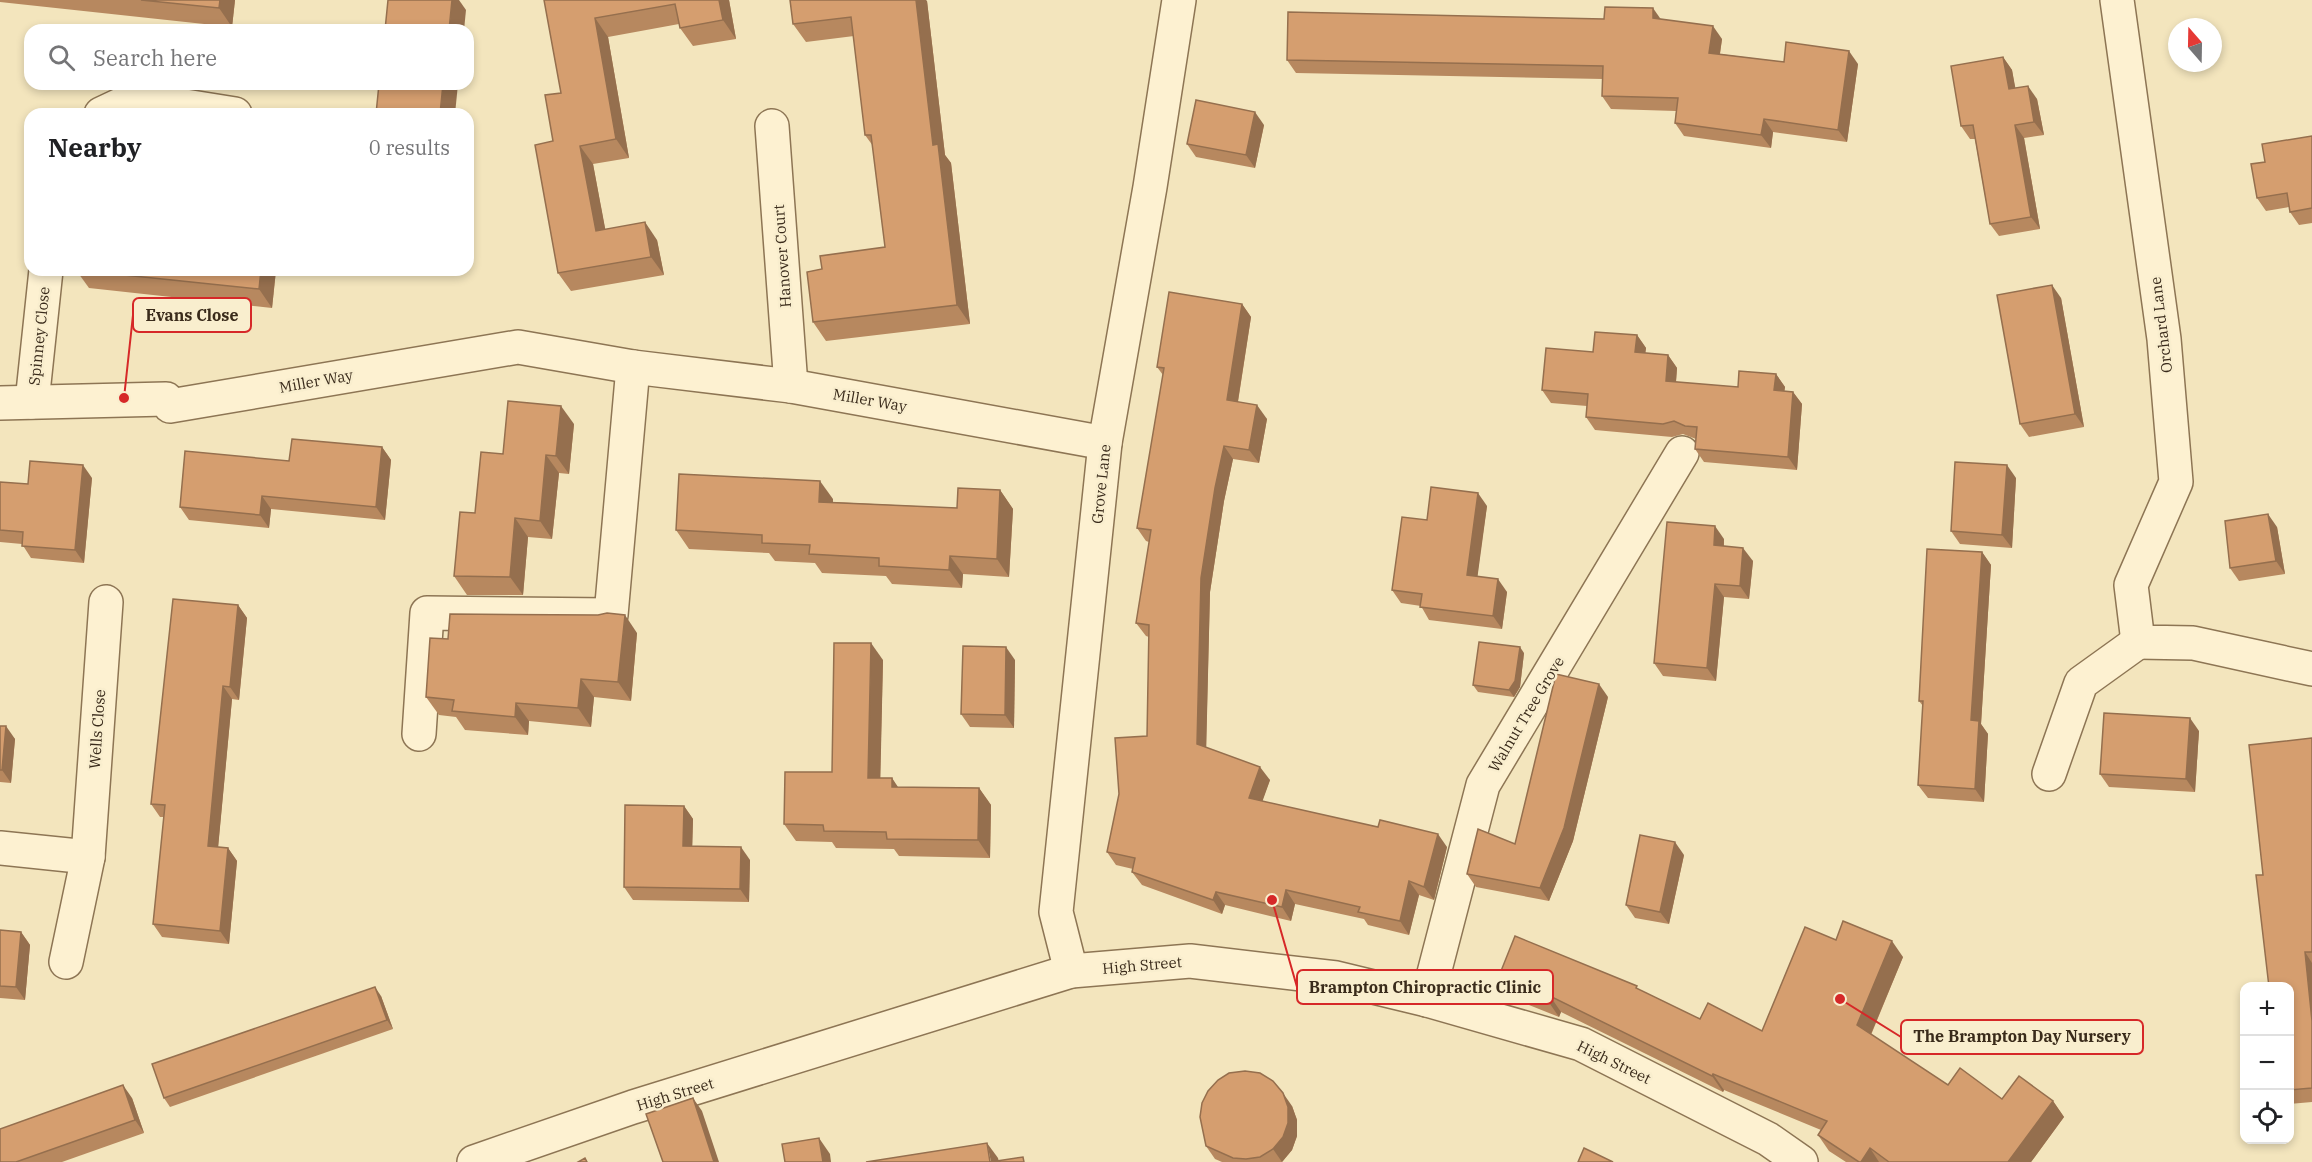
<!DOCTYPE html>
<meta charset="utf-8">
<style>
body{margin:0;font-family:"IBM Plex Serif",serif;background:#f2f2f2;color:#202124}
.controls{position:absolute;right:18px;bottom:18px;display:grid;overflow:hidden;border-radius:12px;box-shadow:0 3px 9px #0003}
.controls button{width:54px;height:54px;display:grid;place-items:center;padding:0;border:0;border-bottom:2px solid #e0e0e0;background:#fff;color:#202124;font:30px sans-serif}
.compass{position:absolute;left:2168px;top:18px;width:54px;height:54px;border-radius:50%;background:#fff;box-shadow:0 3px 9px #0003;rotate:340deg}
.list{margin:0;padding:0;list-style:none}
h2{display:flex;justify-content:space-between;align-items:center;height:78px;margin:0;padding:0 24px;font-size:26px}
h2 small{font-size:20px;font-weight:400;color:#757577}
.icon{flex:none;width:33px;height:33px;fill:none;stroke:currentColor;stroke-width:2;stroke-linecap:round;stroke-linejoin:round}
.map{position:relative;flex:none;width:2312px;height:1162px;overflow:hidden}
.search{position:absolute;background:#fff;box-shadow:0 3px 9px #0003;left:24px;top:24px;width:450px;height:66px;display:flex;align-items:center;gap:15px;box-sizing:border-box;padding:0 21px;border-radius:18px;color:#757577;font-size:22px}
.panel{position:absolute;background:#fff;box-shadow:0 3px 9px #0003;left:24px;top:108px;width:450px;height:168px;border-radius:18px}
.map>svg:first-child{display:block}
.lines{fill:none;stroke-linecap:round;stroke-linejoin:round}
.minor-casing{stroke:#8d7554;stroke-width:36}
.minor{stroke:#fdf1d1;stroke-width:33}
.wall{fill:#b7885f}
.shaded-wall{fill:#956f4e}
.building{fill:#d59e6f;stroke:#956f4e;stroke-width:1.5}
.labels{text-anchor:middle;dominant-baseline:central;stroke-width:5;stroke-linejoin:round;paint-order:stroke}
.street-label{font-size:15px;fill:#3a2b1b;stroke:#f9eece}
.leader{fill:none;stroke:#d62828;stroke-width:2}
.callout-dot{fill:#d62828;stroke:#f9eece;stroke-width:2}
.callout{fill:#f9eece;stroke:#d62828;stroke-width:2}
.callout-label{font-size:16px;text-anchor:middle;font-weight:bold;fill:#3a2b1b}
</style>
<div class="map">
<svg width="2312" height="1162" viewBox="0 0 2312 1162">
<rect width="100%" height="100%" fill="#f3e5bd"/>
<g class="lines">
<defs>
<g id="minor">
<polyline points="2117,0 2164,339 2176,482 2131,585 2138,642 2193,643 2312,669"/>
<polyline points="101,114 135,98 235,114"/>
<polyline points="772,126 791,386"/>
<polyline points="32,402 46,270"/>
<polyline points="0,403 166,399 170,406 518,347 633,367 791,386 1105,443"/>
<polyline points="419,734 427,613 611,615 633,367"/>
<polyline points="2049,774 2081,683 2138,642"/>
<polyline points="0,848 88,857"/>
<polyline points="66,962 88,857 106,602"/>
<polyline points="1071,971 1056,912 1105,443 1150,187 1179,0"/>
<polyline points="1427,1000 1483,785 1682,453"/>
<polyline points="474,1162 633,1107 1071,971 1190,961 1336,978 1427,1000 1581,1044 1768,1139 1801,1162"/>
</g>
</defs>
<!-- minor casing -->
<use href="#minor" class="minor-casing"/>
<!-- minor -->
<use href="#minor" class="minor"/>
</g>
<!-- wall -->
<g class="wall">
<polygon points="0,0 235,0 232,27 0,2"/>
<polygon points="544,0 729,0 736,39 693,46 680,28 679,24 608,37 629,158 593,164 605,229 657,240 664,275 571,291 558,273 553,141 561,93"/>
<polygon points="927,1 945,155 951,163 970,324 826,341 813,322 822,269 885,247 873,146 865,135 854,36 806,42 793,24"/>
<polygon points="1604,19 1660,19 1722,39 1720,54 1784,62 1858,64 1847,142 1773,132 1771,148 1684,136 1675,123 1676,111 1611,109 1602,96 1603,79 1296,73 1287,60"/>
<polygon points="2003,57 2012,70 2015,88 2037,99 2044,135 2024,138 2040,229 1999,236 1990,224 1975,139 1970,139 1961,126"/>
<polygon points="1264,125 1255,168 1196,157 1187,144"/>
<polygon points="2312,136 2312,223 2299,225 2290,212 2289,207 2266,211 2257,198 2265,162"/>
<polygon points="76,270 276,270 272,308 89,288"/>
<polygon points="419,270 438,270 438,272"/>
<polygon points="2061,298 2084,427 2029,437 2020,424"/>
<polygon points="1242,304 1251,317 1238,402 1267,419 1259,463 1233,459 1224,501 1210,592 1206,747 1270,780 1262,801 1447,847 1434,900 1419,895 1409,935 1368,925 1364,919 1295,904 1291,921 1225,905 1222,914 1142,885 1132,872 1133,869 1116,865 1107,852 1147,736 1149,637 1146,636 1136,623 1149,542 1146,541 1137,528 1163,375 1157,367"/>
<polygon points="1637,335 1646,348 1645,353 1668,355 1677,368 1676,382 1738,387 1776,374 1785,387 1784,391 1793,392 1802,404 1797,470 1704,462 1695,449 1696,439 1683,434 1672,437 1595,430 1586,417 1587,406 1551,403 1542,390 1593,352"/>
<polygon points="574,424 569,474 559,473 552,539 528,537 523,595 467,595 454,576 503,454"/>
<polygon points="382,447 391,460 385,520 271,509 269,528 189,520 180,507 289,461"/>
<polygon points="92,478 84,563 31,558 22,544 0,542 0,482 28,484"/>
<polygon points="2016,478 2012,548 1960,544 1951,531"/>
<polygon points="1000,490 1013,509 1009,577 963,574 962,588 892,584 886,576 822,573 815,563 775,561 769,553 689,549 676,530 833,499 833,502 957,508"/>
<polygon points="1487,506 1477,576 1507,592 1502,629 1429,620 1421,606 1401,603 1392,590 1427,520"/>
<polygon points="2277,527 2285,574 2239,581 2230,568"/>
<polygon points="1724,539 1724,546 1753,561 1749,599 1724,597 1716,681 1663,676 1654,663"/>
<polygon points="1982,552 1991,565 1981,724 1988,734 1984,802 1928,798 1918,785 1923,706 1919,701"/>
<polygon points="238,605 247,618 239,700 232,699 218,847 228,848 237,861 229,944 162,937 153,924 164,817 160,817 151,804"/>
<polygon points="637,633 631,701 594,697 591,727 529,721 528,735 465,730 456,717 439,715 426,697 448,639"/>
<polygon points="1524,653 1520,687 1514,697 1478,692 1473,685"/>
<polygon points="883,660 880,778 892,778 897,787 979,788 991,805 990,858 899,856 894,849 836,848 832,842 796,841 784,824 832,772"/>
<polygon points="1015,660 1014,728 970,727 961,714"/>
<polygon points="1608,697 1573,841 1549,901 1476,887 1467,874 1515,844"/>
<polygon points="0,726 15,739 11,783 0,782"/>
<polygon points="2199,731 2195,792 2109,787 2100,774"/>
<polygon points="2312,738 2312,1102 2289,1104 2289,987 2263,875"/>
<polygon points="684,806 693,819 692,846 750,860 749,902 633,900 624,887"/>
<polygon points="1684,855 1669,924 1635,918 1626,905"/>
<polygon points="0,930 21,932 30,945 25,1000 0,998"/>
<polygon points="1836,940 1903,957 1871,1035 1948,1085 2002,1099 2053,1101 2064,1117 2031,1162 1846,1162 1829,1151 1818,1135 1821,1130 1724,1090 1723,1092 1561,1012 1559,1017 1509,997 1497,981 1640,990 1700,1019 1762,1031"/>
<polygon points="381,996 393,1029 170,1107 164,1098"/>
<polygon points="132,1098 144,1133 62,1162 0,1162"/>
<polygon points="1292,1106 1297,1120 1297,1136 1292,1150 1282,1162 1222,1162 1215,1159 1206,1146"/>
</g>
<!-- shaded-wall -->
<g class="shaded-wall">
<polygon points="220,0 235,0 232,27 219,8"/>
<polygon points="452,0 459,0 466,10 464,30 449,30"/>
<polygon points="719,0 729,0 736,39 723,20"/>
<polygon points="916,0 926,0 927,1 945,155 951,163 970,324 957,305 933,145"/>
<polygon points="1653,8 1662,21 1653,18"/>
<polygon points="595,18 608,37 629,158 616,139"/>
<polygon points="1713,26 1722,39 1718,66 1709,53"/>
<polygon points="1849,51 1858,64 1847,142 1838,130"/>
<polygon points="2003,57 2012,70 2018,102 2009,89"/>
<polygon points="443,84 458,84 455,114 440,114"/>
<polygon points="2028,86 2037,99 2044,135 2034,122"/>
<polygon points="1255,112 1264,125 1255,168 1246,155"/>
<polygon points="1764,119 1773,132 1771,148 1761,135"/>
<polygon points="2015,125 2024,138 2040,229 2031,217"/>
<polygon points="580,146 593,164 609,249 596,231"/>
<polygon points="645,222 657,240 664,275 651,257"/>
<polygon points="261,270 276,270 272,308 259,289"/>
<polygon points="2052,285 2061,298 2084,427 2075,414"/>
<polygon points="1242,304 1251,317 1236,413 1227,400"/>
<polygon points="1637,335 1646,348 1644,365 1635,352"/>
<polygon points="1668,355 1677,368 1675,394 1666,381"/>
<polygon points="1776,374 1785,387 1783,403 1774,390"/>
<polygon points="1793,392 1802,404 1797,470 1788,457"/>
<polygon points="1257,405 1267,419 1259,463 1249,450"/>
<polygon points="561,406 574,424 569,474 556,456"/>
<polygon points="1224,446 1233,459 1224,501 1210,592 1206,757 1197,744 1201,578 1215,488"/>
<polygon points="382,447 391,460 385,520 376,507"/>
<polygon points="546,455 559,473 552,539 540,521"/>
<polygon points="83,465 92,478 84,563 75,550"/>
<polygon points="2007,465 2016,478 2012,548 2002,535"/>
<polygon points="820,481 833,499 832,520 819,502"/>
<polygon points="1000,490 1013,509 1009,577 997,559"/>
<polygon points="1478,493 1487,506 1476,588 1467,575"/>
<polygon points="262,496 271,509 269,528 260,515"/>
<polygon points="2268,514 2277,527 2285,574 2276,561"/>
<polygon points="515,518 528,537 523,595 510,577"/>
<polygon points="1715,526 1724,539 1723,558 1714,545"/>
<polygon points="1743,548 1753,561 1749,599 1740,586"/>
<polygon points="1982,552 1991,565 1981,724 1988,734 1984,802 1975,789 1971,720"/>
<polygon points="950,556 963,574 962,588 949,570"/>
<polygon points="1498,579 1507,592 1502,629 1493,616"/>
<polygon points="1715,584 1724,597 1716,681 1707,668"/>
<polygon points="238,605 247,618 239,700 230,687"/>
<polygon points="625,615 637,633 631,701 618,682"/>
<polygon points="871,643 883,660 880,795 868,778"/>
<polygon points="1006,647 1015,660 1014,728 1005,715"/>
<polygon points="1520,647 1524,653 1520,687 1514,697 1509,690"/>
<polygon points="581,679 594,697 591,727 578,708"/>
<polygon points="1599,684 1608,697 1573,841 1549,901 1540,888"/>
<polygon points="223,686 232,699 217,859 208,846"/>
<polygon points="516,703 529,721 528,735 515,717"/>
<polygon points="2190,718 2199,731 2195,792 2186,779"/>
<polygon points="6,726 15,739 11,783 2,770"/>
<polygon points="1260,767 1270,780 1259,811 1249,798"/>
<polygon points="892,778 904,796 892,787"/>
<polygon points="979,788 991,805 990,858 978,840"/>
<polygon points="684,806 693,819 692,858 683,846"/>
<polygon points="1438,834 1447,847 1434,900 1424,887"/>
<polygon points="1675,842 1684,855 1669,924 1660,912"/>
<polygon points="741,847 750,860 749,902 740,889"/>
<polygon points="228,848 237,861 229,944 220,931"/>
<polygon points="1409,881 1419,895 1409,935 1400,921"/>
<polygon points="1286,890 1295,904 1291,921 1282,907"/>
<polygon points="1216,892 1225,905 1222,914 1213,900"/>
<polygon points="21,932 30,945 25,1000 16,987"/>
<polygon points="1892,941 1903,957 1868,1041 1857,1025"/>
<polygon points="2305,952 2312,963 2312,1021"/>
<polygon points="375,987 381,996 393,1029 387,1020"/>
<polygon points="1550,996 1561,1012 1559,1017 1548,1001"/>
<polygon points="1713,1074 1724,1090 1723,1092 1712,1076"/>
<polygon points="123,1085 132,1098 144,1133 135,1120"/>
<polygon points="1283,1093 1292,1106 1297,1120 1297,1136 1292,1150 1282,1162 1273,1149"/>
<polygon points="693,1098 702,1111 719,1162 714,1162"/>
<polygon points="2053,1101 2064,1117 2031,1162 2008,1162"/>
<polygon points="819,1138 830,1154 831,1162 823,1162"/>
<polygon points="987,1143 998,1158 999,1162 991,1162"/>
<polygon points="1870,1148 1879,1162 1861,1162"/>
</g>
<!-- building -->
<g class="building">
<polygon points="141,0 220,0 219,8"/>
<polygon points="388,0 452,0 449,30 385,30"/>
<polygon points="544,0 719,0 723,20 680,28 675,4 595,18 616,139 580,146 596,231 645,222 651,257 558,273 535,145 553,141 545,95 561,93"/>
<polygon points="790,0 916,0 933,145 938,144 957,305 813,322 807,272 822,269 820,256 885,247 871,135 865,135 851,17 793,24"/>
<polygon points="1605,7 1653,8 1653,18 1713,26 1709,53 1784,62 1786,42 1849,51 1838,130 1764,119 1761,135 1675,123 1678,98 1602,96 1603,66 1287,60 1288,12 1604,19"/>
<polygon points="2003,57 2009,89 2028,86 2034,122 2015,125 2031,217 1990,224 1973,125 1961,126 1951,66"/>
<polygon points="379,84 443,84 440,114 376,114"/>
<polygon points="1196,100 1255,112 1246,155 1187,144"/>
<polygon points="2312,136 2312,208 2290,212 2287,193 2257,198 2251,164 2265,162 2262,144"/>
<polygon points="76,270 261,270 259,289"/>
<polygon points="2052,285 2075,414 2020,424 1997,295"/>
<polygon points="1169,292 1242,304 1227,400 1257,405 1249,450 1224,446 1215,488 1201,578 1197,744 1260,767 1249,798 1378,827 1380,820 1438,834 1424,887 1409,881 1400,921 1358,912 1360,907 1286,890 1282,907 1216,892 1213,900 1132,872 1135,858 1107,852 1119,794 1115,738 1147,736 1149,625 1136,623 1151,530 1137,528 1164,368 1157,367"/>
<polygon points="1595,332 1637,335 1635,352 1668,355 1666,381 1738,387 1739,371 1776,374 1774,390 1793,392 1788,457 1695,449 1697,427 1685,426 1674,421 1663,424 1586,417 1588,394 1542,390 1546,348 1593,352"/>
<polygon points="508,401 561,406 556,456 546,455 540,521 515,518 510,577 454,576 460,512 475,513 481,452 503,454"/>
<polygon points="292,439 382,447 376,507 262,496 260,515 180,507 185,451 289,461"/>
<polygon points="30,461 83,465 75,550 22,546 23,532 0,530 0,482 28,484"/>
<polygon points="1955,462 2007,465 2002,535 1951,531"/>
<polygon points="679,474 820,481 819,502 957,508 958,488 1000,490 997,559 950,556 949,570 879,566 879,558 809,554 810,545 762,543 762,535 676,530"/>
<polygon points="1431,487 1478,493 1467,575 1498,579 1493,616 1420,607 1422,594 1392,590 1402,517 1427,520"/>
<polygon points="2268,514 2276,561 2230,568 2225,521"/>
<polygon points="1667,522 1715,526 1714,545 1743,548 1740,586 1715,584 1707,668 1654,663"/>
<polygon points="1927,549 1982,552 1971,720 1979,721 1975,789 1918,785 1923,701 1919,701"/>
<polygon points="173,599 238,605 230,687 223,686 208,846 228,848 220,931 153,924 165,805 151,804"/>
<polygon points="607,613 625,615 618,682 581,679 578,708 516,703 515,717 452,711 454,700 426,697 430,638 448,639 450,614 598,615"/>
<polygon points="1479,642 1520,647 1515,681 1509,690 1473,685"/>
<polygon points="834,643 871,643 868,778 892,778 892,787 979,788 978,840 887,839 886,832 824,831 823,825 784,824 785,772 832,772"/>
<polygon points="963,646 1006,647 1005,715 961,714"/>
<polygon points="1556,674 1599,684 1564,828 1540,888 1467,874 1478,829 1515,844"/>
<polygon points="2104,713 2190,718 2186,779 2100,774"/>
<polygon points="0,726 6,726 2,770 0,770"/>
<polygon points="2312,738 2312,952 2305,952 2312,1021 2312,1088 2289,1090 2289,987 2269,987 2256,875 2263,875 2249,745"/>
<polygon points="625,805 684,806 683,846 741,847 740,889 624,887"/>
<polygon points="1640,835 1675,842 1660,912 1626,905"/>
<polygon points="1843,921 1892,941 1857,1025 1948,1085 1960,1068 2002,1099 2019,1076 2053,1101 2008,1162 1889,1162 1870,1148 1861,1162 1859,1162 1818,1135 1827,1121 1713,1074 1712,1076 1550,996 1548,1001 1497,981 1515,936 1637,986 1636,988 1700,1019 1708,1003 1762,1031 1805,927 1836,940"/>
<polygon points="0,930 21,932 16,987 0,986"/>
<polygon points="375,987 387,1020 164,1098 152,1064"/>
<polygon points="1245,1071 1260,1073 1273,1081 1283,1093 1288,1107 1288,1123 1283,1137 1273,1149 1260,1157 1246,1159 1233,1158 1206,1146 1200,1117 1202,1103 1208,1091 1218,1080 1229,1073"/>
<polygon points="123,1085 135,1120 16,1162 0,1162 0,1129"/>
<polygon points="693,1098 714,1162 663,1162 646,1114"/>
<polygon points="819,1138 823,1162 785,1162 782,1144"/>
<polygon points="987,1143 990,1162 1023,1157 1024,1162 866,1162"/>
<polygon points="1584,1148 1613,1162 1578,1162"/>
<polygon points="585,1158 587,1162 578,1162"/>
</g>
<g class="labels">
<!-- street labels -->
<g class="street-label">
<text transform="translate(782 256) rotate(-94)">Hanover Court</text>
<text transform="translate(2161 325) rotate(-97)">Orchard Lane</text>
<text transform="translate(39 336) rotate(-84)">Spinney Close</text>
<text transform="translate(316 381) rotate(-10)">Miller Way</text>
<text transform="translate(870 400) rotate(10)">Miller Way</text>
<text transform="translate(1101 484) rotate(-84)">Grove Lane</text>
<text transform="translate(1526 714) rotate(-59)">Walnut Tree Grove</text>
<text transform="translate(97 729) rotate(-86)">Wells Close</text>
<text transform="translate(1142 965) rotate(-5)">High Street</text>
<text transform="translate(1614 1062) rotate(26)">High Street</text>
<text transform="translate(675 1094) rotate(-17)">High Street</text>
</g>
</g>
<!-- callouts -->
<path class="leader" d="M124 398L133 315M1272 900L1297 987M1840 999L1901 1037"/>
<g class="callout-dot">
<circle cx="124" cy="398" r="6"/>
<circle cx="1272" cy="900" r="6"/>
<circle cx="1840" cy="999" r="6"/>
</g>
<g class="callout">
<rect x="133" y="298" width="118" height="34" rx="6"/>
<rect x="1297" y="970" width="256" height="34" rx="6"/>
<rect x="1901" y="1020" width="242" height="34" rx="6"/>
</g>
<g class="callout-label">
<text x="192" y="321">Evans Close</text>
<text x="1425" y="993">Brampton Chiropractic Clinic</text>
<text x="2022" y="1042">The Brampton Day Nursery</text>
</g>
</svg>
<div class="controls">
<button>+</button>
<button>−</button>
<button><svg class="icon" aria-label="locate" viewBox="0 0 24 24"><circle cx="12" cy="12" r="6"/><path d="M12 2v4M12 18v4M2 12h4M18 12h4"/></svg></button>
</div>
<svg class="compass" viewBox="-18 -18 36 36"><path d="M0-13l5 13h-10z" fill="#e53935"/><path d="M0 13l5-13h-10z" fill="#757577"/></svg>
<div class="search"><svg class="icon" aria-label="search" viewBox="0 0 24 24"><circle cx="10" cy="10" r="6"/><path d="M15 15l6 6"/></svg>Search here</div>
<section class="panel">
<h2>Nearby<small>0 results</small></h2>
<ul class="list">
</ul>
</section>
</div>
